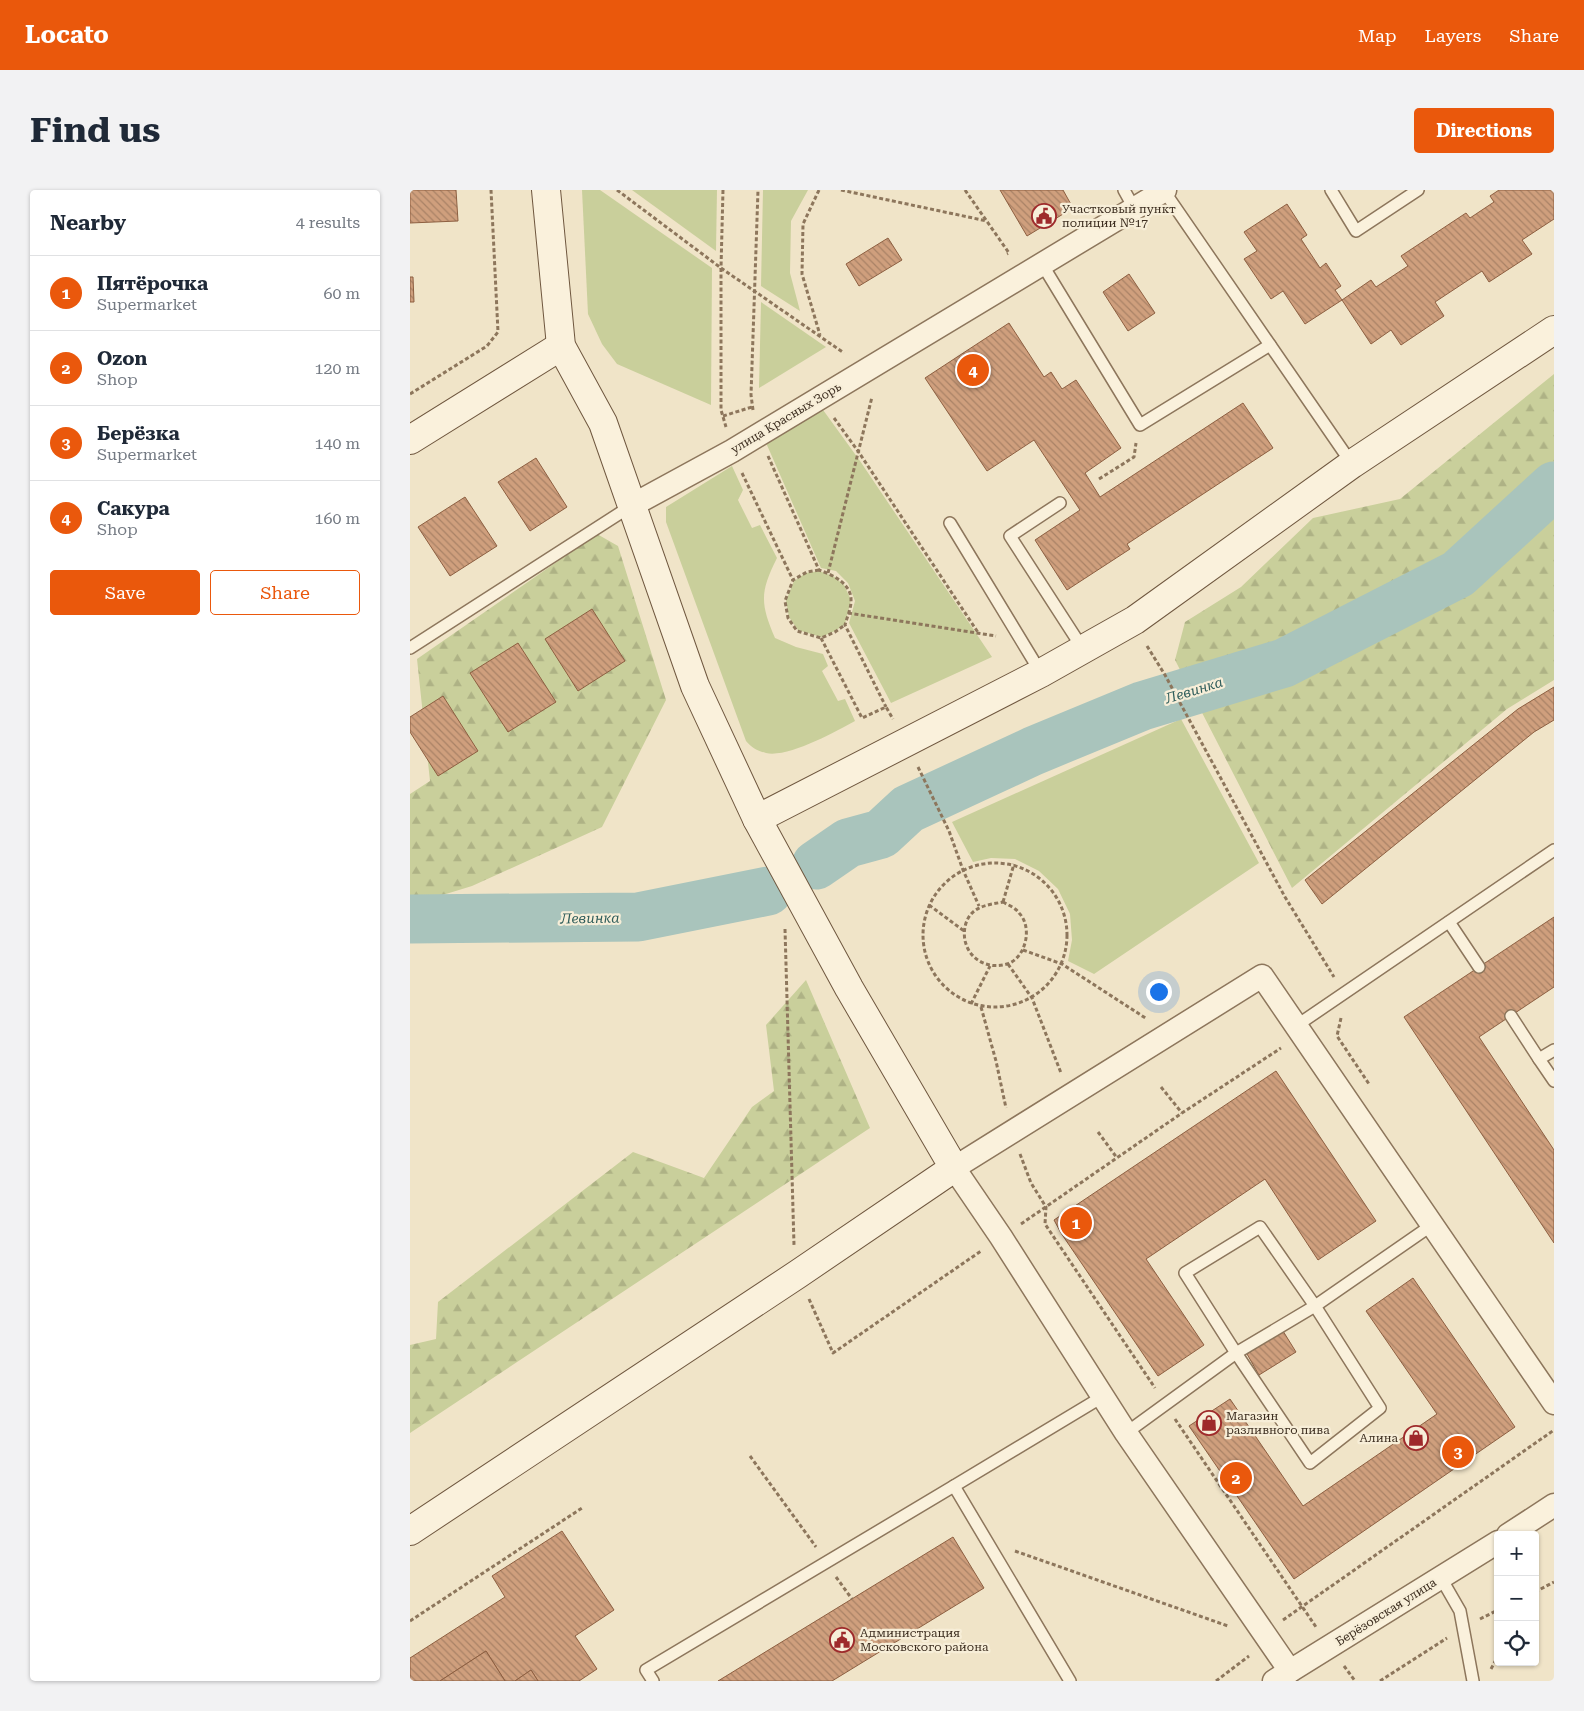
<!DOCTYPE html>
<meta charset="utf-8">
<style>
body{margin:0;font-family:"Roboto Serif",serif;background:#f2f2f3;color:#1f2937}
.controls{position:absolute;right:15px;bottom:15px;display:grid;overflow:hidden;border-radius:5px;box-shadow:0 1px 4px #0004}
.controls button{width:45px;height:45px;display:grid;place-items:center;padding:0;border:0;border-bottom:1px solid #e0e1e3;background:#fff;color:#1f2937;font:25px sans-serif}
.you{position:absolute;left:748px;top:801px;width:18px;height:18px;margin:-12px;border:4px solid #fff;border-radius:50%;background:#1a73e8;box-shadow:0 0 0 8px #1a73e833}
.badge{display:grid;place-items:center;width:32px;height:32px;border-radius:50%;background:#ea580c;color:#fff;font-size:16px;font-weight:700}
.pin{position:absolute;translate:-50% -50%;border:2px solid #fff;box-shadow:0 1px 5px #0006}
.list{margin:0;padding:0;list-style:none}
h2{display:flex;justify-content:space-between;align-items:center;height:65px;margin:0;padding:0 20px;font-size:21px}
h2 small{font-size:16px;font-weight:400;color:#747a83}
.list li{display:grid;grid-template-columns:32px 1fr auto;gap:15px;align-items:center;box-sizing:border-box;height:75px;padding:0 20px;border-top:1px solid #e0e1e3}
.list b{display:block;font-size:19px;white-space:nowrap}
.list p{margin:0;font-size:16px;white-space:nowrap;color:#747a83}
.list em{font-size:16px;font-style:normal;color:#747a83}
.actions{display:flex;gap:10px;padding:15px 20px}
.actions a{flex:1;padding:11px 0;border:1px solid #ea580c;border-radius:5px;text-align:center;font-size:18px;color:#ea580c}
.actions .main{background:#ea580c;color:#fff}
.icon{flex:none;width:28px;height:28px;fill:none;stroke:currentColor;stroke-width:2;stroke-linecap:round;stroke-linejoin:round}
.map{position:relative;flex:none;width:1144px;height:1491px;overflow:hidden;border-radius:5px}
header{display:flex;align-items:center;gap:30px;box-sizing:border-box;height:70px;padding:0 25px;background:#ea580c;color:#fff}
header strong{font-size:24px}
nav{display:flex;gap:28px;margin-inline-start:auto;font-size:18px}
.intro{display:flex;align-items:center;justify-content:space-between;box-sizing:border-box;height:120px;padding:0 30px}
h1{margin:0;font-size:35px}
.button{padding:12px 22px;border-radius:5px;background:#ea580c;color:#fff;font-size:18px;font-weight:700}
main{display:flex;gap:30px;padding:0 30px}
aside{flex:1;background:#fff;border-radius:5px;box-shadow:0 1px 4px #0004}
.map>svg:first-child{display:block}
.grass{fill:#c9cf9b}
.forest{fill:url(#forest-firs)}
.lines{fill:none;stroke-linecap:round;stroke-linejoin:round}
.river{stroke:#a9c4bc;stroke-width:49}
.building{fill:url(#building-back-hatch);stroke:#8d5f41}
.lane-casing{stroke:#8d765c;stroke-width:14}
.street-casing{stroke:#8d765c;stroke-width:25}
.secondary-casing{stroke:#6f573f;stroke-width:30}
.path{stroke:#8d765c;stroke-width:3;stroke-dasharray:4 2.5;stroke-linecap:butt}
.lane{stroke:#faf1dc;stroke-width:11}
.street{stroke:#faf1dc;stroke-width:22}
.secondary{stroke:#faf1dc;stroke-width:28}
.labels{text-anchor:middle;dominant-baseline:central;stroke-width:4.5;stroke-linejoin:round;paint-order:stroke}
.poi-label{font-size:12px;fill:#3d2e20;stroke:#f7eed8;text-anchor:start}
.street-label{font-size:12px;fill:#3d2e20;stroke:#f7eed8}
.water-label{font-size:14px;font-style:italic;fill:#2f5d5a;stroke:#f7eed8}
</style>
<header>
<strong>Locato</strong>
<nav><a>Map</a><a>Layers</a><a>Share</a></nav>
</header>
<div class="intro"><h1>Find us</h1><a class="button">Directions</a></div>
<main>
<aside>
<h2>Nearby<small>4 results</small></h2>
<ul class="list">
<li><span class="badge">1</span><div><b>Пятёрочка</b><p>Supermarket</p></div><em>60 m</em></li>
<li><span class="badge">2</span><div><b>Ozon</b><p>Shop</p></div><em>120 m</em></li>
<li><span class="badge">3</span><div><b>Берёзка</b><p>Supermarket</p></div><em>140 m</em></li>
<li><span class="badge">4</span><div><b>Сакура</b><p>Shop</p></div><em>160 m</em></li>
</ul>
<div class="actions"><a class="main">Save</a><a>Share</a></div>
</aside>
<div class="map">
<svg width="1144" height="1491" viewBox="0 0 1144 1491">
<defs>
<pattern id="forest-firs" width="22" height="20" patternUnits="userSpaceOnUse" patternTransform="scale(1.25)"><rect width="22" height="20" fill="#c9cf9b"/><path d="M5 1l3.5 6h-7zM16 11l3.5 6h-7z" fill="#aeb285"/></pattern>
<pattern id="building-back-hatch" width="6" height="6" patternUnits="userSpaceOnUse" patternTransform="scale(1.25)"><rect width="6" height="6" fill="#cf9f7d"/><path d="M-1 5l2 2M0 0l6 6M5-1l2 2" fill="none" stroke="#a98266"/></pattern>
</defs>
<rect width="100%" height="100%" fill="#f0e4c8"/>
<!-- grass -->
<g class="grass">
<polygon points="172,0 190,0 302,78 301,215 207,174 192,154 178,124"/>
<polygon points="222,0 307,0 306,61"/>
<polygon points="353,0 398,0 381,31 380,83 390,121 351,96"/>
<polygon points="351,112 416,157 349,198"/>
<polygon points="408,213 450,271 582,467 481,513 439,433 445,411 438,393 426,381 411,378 353,246"/>
<path d="M322 276 333 300 328 310 342 338 350 335 367 368C350 402 350 413 365 448L386 457 413 464 418 476 412 481 428 511 435 509 445 531C425 542 378 568 356 563 348 561 342 558 336 551L256 332V317Z"/>
<polygon points="409,381 423,386 434,395 441,410 435,434 425,441 411,447 388,440 379,427 376,411 384,391 396,383"/>
<polygon points="771,529 849,673 684,784 658,771 662,750 660,724 648,699 629,681 605,669 581,668 563,672 542,632"/>
</g>
<!-- forest -->
<g class="forest">
<polygon points="1144,184 1144,490 1097,519 882,698 765,470 775,432 831,397 903,328 990,309"/>
<polygon points="187,344 208,356 256,510 192,637 62,696 0,715 0,604 20,591 7,469"/>
<polygon points="396,790 460,938 0,1243 0,1155 26,1149 28,1112 223,962 294,988 342,917 364,901 356,835"/>
</g>
<g class="lines">
<!-- river -->
<g class="river">
<polyline points="406,675 438,653 471,644 498,619 623,561 732,516 874,473 1048,384 1144,296"/>
<polyline points="0,729 228,727 358,701"/>
</g>
</g>
<!-- building -->
<g class="building">
<polygon points="0,0 46,0 48,31 0,33"/>
<polygon points="590,0 653,0 663,18 617,46"/>
<polygon points="1089,0 1144,0 1144,29 1112,50 1122,64 1079,92 1072,81 1025,112 1034,126 991,155 981,140 961,154 932,110 961,90 966,97 998,76 991,66 1056,23 1060,28 1084,12 1080,6"/>
<polygon points="877,14 897,45 891,49 910,78 916,73 931,96 925,100 932,110 895,134 873,101 861,109 834,69 847,61 834,42"/>
<polygon points="478,48 492,70 449,96 436,74"/>
<polygon points="719,84 745,123 718,141 693,102"/>
<polygon points="0,87 3,87 4,112 0,112"/>
<polygon points="599,133 634,187 641,182 652,199 666,190 711,258 675,283 690,307 833,213 863,258 717,354 720,359 657,400 625,350 670,320 624,250 577,281 515,188"/>
<polygon points="126,268 157,317 120,341 88,292"/>
<polygon points="55,307 87,356 40,386 8,337"/>
<polygon points="182,419 215,471 168,501 135,449"/>
<polygon points="108,453 146,512 98,542 60,483"/>
<polygon points="1144,497 1144,530 1124,542 912,714 895,690 1108,519"/>
<polygon points="33,506 68,561 28,586 0,542 0,527"/>
<polygon points="1144,727 1144,797 1069,847 1144,960 1144,1053 994,827"/>
<polygon points="866,881 966,1031 908,1070 855,989 736,1069 794,1155 748,1186 651,1043 644,1030"/>
<polygon points="1003,1088 1105,1237 884,1389 779,1236 820,1209 893,1316 1027,1224 956,1121"/>
<polygon points="873,1141 886,1162 849,1185 837,1164"/>
<polygon points="152,1341 204,1420 165,1446 187,1479 169,1491 128,1491 121,1480 105,1491 95,1491 76,1461 30,1491 0,1491 0,1468 95,1407 82,1386"/>
<polygon points="543,1347 574,1398 422,1491 308,1491"/>
<polygon points="76,1461 95,1491 30,1491"/>
<polygon points="121,1480 128,1491 105,1491"/>
</g>
<g class="lines">
<defs>
<g id="lane">
<polyline points="714,0 724,18"/>
<polyline points="921,0 946,41 1008,0"/>
<polyline points="754,1 942,274"/>
<polyline points="632,74 730,235 860,155"/>
<polyline points="650,313 600,346 673,459"/>
<polyline points="540,333 631,483"/>
<polyline points="0,458 221,316"/>
<polyline points="1039,732 1069,777"/>
<polyline points="1101,826 1129,869"/>
<polyline points="886,836 1144,660"/>
<polyline points="1144,860 1129,869 1144,891"/>
<polygon points="850,1037 905,1116 970,1218 900,1273 826,1163 775,1083"/>
<polyline points="716,1243 826,1163 905,1116 1022,1035"/>
<polyline points="1031,1388 1050,1421 1063,1491"/>
<polyline points="243,1491 236,1480 544,1296"/>
<polyline points="660,1491 544,1296 692,1207"/>
</g>
<g id="street">
<polyline points="221,316 322,261 755,0"/>
<polyline points="1098,1345 1144,1315"/>
<polyline points="880,1481 716,1243 591,1047 544,978 852,786 1144,1213"/>
<polyline points="864,1491 1088,1352"/>
</g>
<g id="secondary">
<polyline points="0,250 151,156"/>
<polyline points="347,629 631,483 725,430 942,274 1144,140"/>
<polyline points="0,1341 388,1084 544,978 439,798 347,629 285,496 193,233 151,156 136,0"/>
</g>
</defs>
<!-- lane casing -->
<use href="#lane" class="lane-casing"/>
<!-- street casing -->
<use href="#street" class="street-casing"/>
<!-- secondary casing -->
<use href="#secondary" class="secondary-casing"/>
<!-- path -->
<g class="path">
<polyline points="207,0 311,78 311,220 316,237"/>
<polyline points="313,0 311,78 434,163"/>
<polyline points="409,0 393,34 392,84 410,145"/>
<polyline points="431,0 577,31"/>
<polyline points="555,0 599,63 597,64"/>
<polyline points="0,204 77,156 88,142 81,0"/>
<polyline points="343,220 341,205 348,0"/>
<polyline points="313,226 342,217"/>
<polyline points="424,228 448,261 569,444"/>
<path d="M358 266 409 380C423 385 442 394 441 411 441 419 437 427 435 435L476 517"/>
<polyline points="332,283 383,390"/>
<polyline points="689,289 724,267 726,253"/>
<polyline points="409,380 397,382 383,390 375,411 378,428 387,441 411,448 425,442 435,435"/>
<polyline points="418,383 462,207"/>
<polyline points="438,423 586,446"/>
<polyline points="411,448 452,528 476,517 483,529"/>
<polyline points="737,456 755,485 875,707 924,787"/>
<polyline points="508,577 539,641 553,680 569,716"/>
<circle cx="585" cy="745" r="72"/>
<path d="M593 712C598 715 606 718 609 723 623 737 616 768 597 774 570 782 548 759 556 733 562 716 577 715 593 712Z"/>
<polyline points="593,712 604,674"/>
<polyline points="519,715 554,741"/>
<polyline points="375,739 384,1055"/>
<polyline points="613,760 652,774 737,829"/>
<polyline points="598,774 622,808 651,883"/>
<polyline points="561,814 580,776"/>
<polyline points="571,817 586,871 596,918"/>
<polyline points="931,828 927,846 959,894"/>
<polyline points="751,897 772,923"/>
<polyline points="688,942 707,968"/>
<polyline points="610,964 621,993 636,1017 635,1034 745,1198"/>
<polyline points="611,1034 772,923 871,858"/>
<polyline points="399,1109 423,1163 571,1061"/>
<polyline points="765,1229 906,1437"/>
<polyline points="340,1266 406,1357"/>
<polyline points="605,1361 818,1436"/>
<polyline points="426,1387 442,1409"/>
<polyline points="1125,1402 1144,1392"/>
<polyline points="1070,1429 1088,1420"/>
<polyline points="873,1430 1144,1240"/>
<polyline points="0,1431 172,1318"/>
<polyline points="934,1476 945,1491"/>
<polyline points="1081,1479 1088,1466"/>
<polyline points="806,1491 839,1466"/>
<polyline points="970,1491 1037,1448"/>
</g>
<!-- lane -->
<use href="#lane" class="lane"/>
<!-- street -->
<use href="#street" class="street"/>
<!-- secondary -->
<use href="#secondary" class="secondary"/>
</g>
<!-- icons -->
<defs>
<symbol id="civic-ring" viewBox="-11 -11 22 22"><circle r="9.5" fill="#f7eed8" stroke="#9e2a2b" stroke-width="1.5"/><path d="M-.6-6.5H3V-4.5H.6V-3L4-1V1h2V6H-6V1h2V-1L-.6-3ZM-1.2 2.5V6h2.4V2.5Z" fill="#9e2a2b"/></symbol>
<symbol id="shop-ring" viewBox="-11 -11 22 22"><circle r="9.5" fill="#f7eed8" stroke="#9e2a2b" stroke-width="1.5"/><path d="M-5-2.5h2.3a2.7 3.5 0 0 1 5.4 0H5L5.5 6h-11ZM-1.5-2.5h3a1.5 2.3 0 0 0-3 0Z" fill="#9e2a2b"/></symbol>
</defs>
<g fill-rule="evenodd">
<use href="#civic-ring" x="620" y="12" width="28" height="28"/>
<use href="#shop-ring" x="785" y="1219" width="28" height="28"/>
<use href="#shop-ring" x="992" y="1234" width="28" height="28"/>
<use href="#civic-ring" x="418" y="1436" width="28" height="28"/>
</g>
<g class="labels">
<!-- poi labels -->
<g class="poi-label">
<text x="652" y="19">Участковый пункт<tspan x="652" dy="14">полиции №17</tspan></text>
<text x="816" y="1226">Магазин<tspan x="816" dy="14">разливного пива</tspan></text>
<text x="988" y="1248" text-anchor="end">Алина</text>
<text x="450" y="1443">Администрация<tspan x="450" dy="14">Московского района</tspan></text>
</g>
<!-- street labels -->
<g class="street-label">
<text transform="translate(376 228) rotate(-31)">улица Красных Зорь</text>
<text transform="translate(976 1422) rotate(-32)">Берёзовская улица</text>
</g>
<!-- water labels -->
<g class="water-label">
<text transform="translate(784 500) rotate(-17)">Левинка</text>
<text transform="translate(180 728) rotate(-1)">Левинка</text>
</g>
</g>
</svg>
<div class="controls">
<button>+</button>
<button>−</button>
<button><svg class="icon" aria-label="locate" viewBox="0 0 24 24"><circle cx="12" cy="12" r="6"/><path d="M12 2v4M12 18v4M2 12h4M18 12h4"/></svg></button>
</div>
<div class="you"></div>
<div class="pin badge" style="left:666px;top:1033px">1</div>
<div class="pin badge" style="left:826px;top:1288px">2</div>
<div class="pin badge" style="left:1048px;top:1262px">3</div>
<div class="pin badge" style="left:563px;top:180px">4</div>
</div>
</main>
